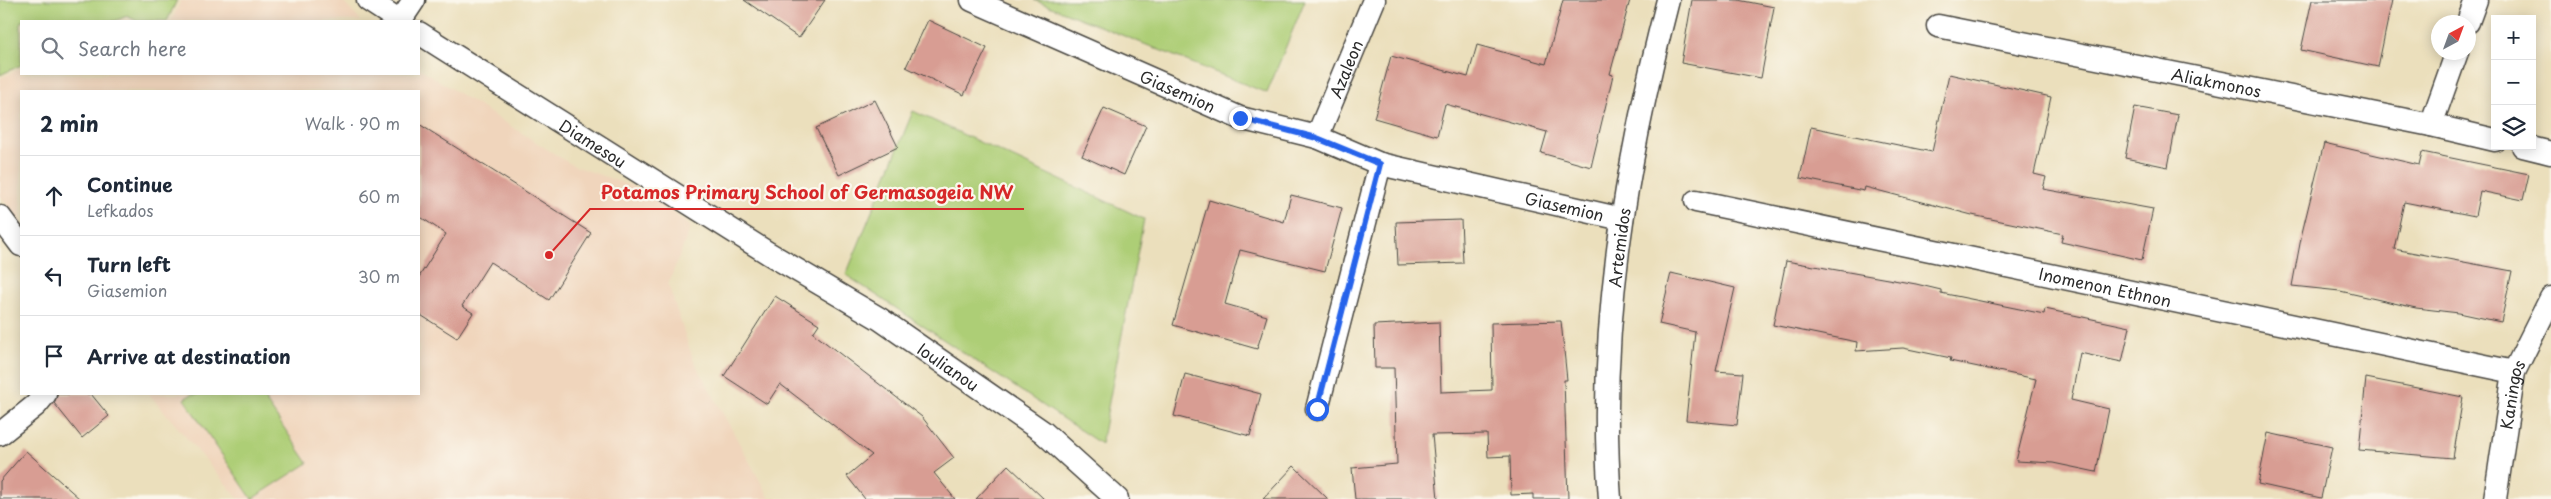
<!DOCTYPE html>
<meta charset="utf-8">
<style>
body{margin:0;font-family:"Playpen Sans",sans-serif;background:#f6f6f7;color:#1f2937}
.controls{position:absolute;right:15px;top:15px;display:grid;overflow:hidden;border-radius:0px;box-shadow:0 2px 12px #0003}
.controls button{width:45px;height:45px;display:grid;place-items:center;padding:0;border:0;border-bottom:1px solid #e0e1e3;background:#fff;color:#1f2937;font:25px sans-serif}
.compass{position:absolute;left:2431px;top:15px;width:45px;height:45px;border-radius:50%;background:#fff;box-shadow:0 2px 12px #0003;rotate:41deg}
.stop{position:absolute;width:15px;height:15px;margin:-11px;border:4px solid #2563eb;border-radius:50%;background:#fff}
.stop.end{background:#2563eb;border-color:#fff;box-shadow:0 1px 5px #0008}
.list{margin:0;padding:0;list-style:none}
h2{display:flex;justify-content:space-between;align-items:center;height:65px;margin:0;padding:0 20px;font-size:21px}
h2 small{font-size:16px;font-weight:400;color:#747a83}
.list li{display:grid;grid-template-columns:32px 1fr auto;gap:15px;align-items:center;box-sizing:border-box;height:80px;padding:0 20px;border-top:1px solid #e0e1e3}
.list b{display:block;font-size:19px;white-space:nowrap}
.list p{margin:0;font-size:16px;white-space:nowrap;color:#747a83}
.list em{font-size:16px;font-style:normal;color:#747a83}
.icon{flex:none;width:28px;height:28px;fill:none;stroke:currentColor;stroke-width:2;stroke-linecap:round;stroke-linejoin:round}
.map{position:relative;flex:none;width:2551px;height:499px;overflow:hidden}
.search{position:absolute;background:#fff;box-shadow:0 2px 12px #0003;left:20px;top:20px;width:400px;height:55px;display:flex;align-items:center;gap:12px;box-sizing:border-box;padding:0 18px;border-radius:0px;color:#747a83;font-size:19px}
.panel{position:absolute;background:#fff;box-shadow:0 2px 12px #0003;left:20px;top:90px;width:400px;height:305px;border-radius:0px}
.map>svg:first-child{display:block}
.built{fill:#f0d5bc}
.green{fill:#adce76;stroke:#6c7c50}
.building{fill:#d89d93}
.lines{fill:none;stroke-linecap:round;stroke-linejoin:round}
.minor-casing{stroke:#484641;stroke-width:25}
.minor{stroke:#fff;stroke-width:22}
.route{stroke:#2563eb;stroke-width:6}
.labels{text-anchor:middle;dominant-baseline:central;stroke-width:4.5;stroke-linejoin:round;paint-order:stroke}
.street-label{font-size:16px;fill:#2b2b2b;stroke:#fbf7ec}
.leader{fill:none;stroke:#d62828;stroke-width:2}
.callout-dot{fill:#d62828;stroke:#fbf7ec;stroke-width:2}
.callout-label{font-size:18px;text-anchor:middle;font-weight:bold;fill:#d62828;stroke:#fbf7ec;stroke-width:4.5;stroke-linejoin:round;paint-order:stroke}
</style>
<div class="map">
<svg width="2551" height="499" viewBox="0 0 2551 499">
<rect width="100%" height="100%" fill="#fbf7ec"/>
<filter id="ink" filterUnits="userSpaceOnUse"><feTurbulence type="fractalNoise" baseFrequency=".02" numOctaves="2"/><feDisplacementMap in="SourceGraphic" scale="10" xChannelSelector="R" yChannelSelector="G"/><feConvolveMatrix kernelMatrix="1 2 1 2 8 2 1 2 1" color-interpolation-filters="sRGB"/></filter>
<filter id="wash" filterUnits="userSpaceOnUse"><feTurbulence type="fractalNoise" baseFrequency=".0096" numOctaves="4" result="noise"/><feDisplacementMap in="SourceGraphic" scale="20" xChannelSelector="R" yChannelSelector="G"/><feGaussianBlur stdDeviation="1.12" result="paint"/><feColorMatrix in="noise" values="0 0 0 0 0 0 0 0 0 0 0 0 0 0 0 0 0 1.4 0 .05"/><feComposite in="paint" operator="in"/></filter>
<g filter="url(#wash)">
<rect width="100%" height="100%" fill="#ebdfbc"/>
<!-- built -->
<g class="built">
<polygon points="181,0 341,0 361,21 171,21"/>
<polygon points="21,68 21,74 419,74 419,68 572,165 648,192 691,227 668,284 693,359 770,499 239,499 149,394 419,394 419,91 21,91 21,225 0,195 0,78"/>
</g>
<!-- green -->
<g class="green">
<polygon points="0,0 177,0 167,21 137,21 127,16 115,21 21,21 21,65 0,75"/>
<polygon points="1034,0 1305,0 1267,93"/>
<polygon points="913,111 1144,219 1101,444 846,275"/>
<polygon points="192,394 261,394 308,463 252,499 184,399"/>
</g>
<g id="blocks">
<!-- building -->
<g class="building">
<polygon points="744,0 825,0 799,38"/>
<polygon points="1563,0 1630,0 1610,74 1613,75 1591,167 1541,153 1547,132 1445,104 1437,136 1374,118 1391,56 1468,77 1477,45 1546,64"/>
<polygon points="1692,0 1738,0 1774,7 1761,78 1681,63"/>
<polygon points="2312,0 2392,0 2378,67 2301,50"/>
<polygon points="928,20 987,48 964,95 906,67"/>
<polygon points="1949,74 2051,97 2034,174 2046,177 2043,189 2153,209 2142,260 2061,242 2063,234 1972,215 1865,187 1864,191 1800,178 1811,127 1932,152"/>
<polygon points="875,100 898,147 839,175 816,128"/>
<polygon points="2135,107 2178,115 2168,167 2125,158"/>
<polygon points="1104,108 1146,126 1124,175 1082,156"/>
<polygon points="419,124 591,233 549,300 490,262 462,306 473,313 457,338 419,314 419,277 446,234 419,216"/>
<polygon points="2324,143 2419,165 2422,152 2529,174 2523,200 2480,191 2475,216 2404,202 2394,249 2512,271 2501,322 2459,313 2416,308 2340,291 2292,286 2302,233"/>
<polygon points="1291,195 1342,208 1325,271 1240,250 1225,304 1267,316 1257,349 1173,325 1209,200 1284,222"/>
<polygon points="1461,220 1463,263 1398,265 1396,222"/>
<polygon points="1786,261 1916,284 1941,290 1941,293 2044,314 2045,309 2130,327 2122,362 2080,353 2071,400 2109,409 2096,472 2053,463 2016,461 2036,379 1950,361 1951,358 1903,348 1856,351 1857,342 1773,325"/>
<polygon points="1671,273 1735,288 1716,371 1743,373 1737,425 1686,420 1695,332 1659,324"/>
<polygon points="775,296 819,324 813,333 922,417 954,458 934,473 955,499 865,499 847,476 872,455 780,384 767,404 724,376"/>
<polygon points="1561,321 1567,380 1564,380 1568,499 1533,499 1533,494 1511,495 1510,456 1488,457 1487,434 1432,435 1438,499 1355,499 1352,468 1397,464 1394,368 1375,368 1374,325 1439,322 1441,392 1492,390 1491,323"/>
<polygon points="1185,374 1261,394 1250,436 1174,416"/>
<polygon points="2366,378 2463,397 2453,458 2359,450"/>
<polygon points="58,394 91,394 109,416 82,438 54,403"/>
<polygon points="2268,433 2332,447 2321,498 2258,484"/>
<polygon points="26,451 80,499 0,499 0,481"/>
<polygon points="1008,465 1044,499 976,499"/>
<polygon points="1294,466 1328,499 1263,499"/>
</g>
</g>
</g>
<g filter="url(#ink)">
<use href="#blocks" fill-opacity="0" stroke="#484641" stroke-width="1"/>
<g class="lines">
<defs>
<g id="minor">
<polyline points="368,0 400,21"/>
<path id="s1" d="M972 0 1240 118 1317 137 1380 164 1622 219"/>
<polyline points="400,21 414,0"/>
<polyline points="2468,22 2476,0"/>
<path id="s2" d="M1938 26 2431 125 2495 140"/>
<path id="s3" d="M419 33 768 253 880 319 1043 432 1117 499"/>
<polyline points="2431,125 2457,52"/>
<path id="s4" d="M1317 137 1374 0"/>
<polyline points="2523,146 2551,153"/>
<path id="s5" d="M1696 201 2514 372"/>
<polyline points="0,217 21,245"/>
<polyline points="1317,409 1380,164"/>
<polyline points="0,434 36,405 45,394"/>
<path id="s6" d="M1610 499C1597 331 1626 162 1668 0"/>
<path id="s7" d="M2495 499 2514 372 2551 298"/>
</g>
</defs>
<!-- minor casing -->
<use href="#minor" class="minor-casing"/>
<!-- minor -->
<use href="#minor" class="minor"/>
</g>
</g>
<g class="lines" filter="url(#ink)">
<!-- route -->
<polyline class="route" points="1240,118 1317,138 1380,164 1317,409"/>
</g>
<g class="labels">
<!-- street labels -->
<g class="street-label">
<text stroke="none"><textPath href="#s4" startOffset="74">Azaleon</textPath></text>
<text stroke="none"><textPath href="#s2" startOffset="284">Aliakmonos</textPath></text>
<text stroke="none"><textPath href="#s1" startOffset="225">Giasemion</textPath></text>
<text stroke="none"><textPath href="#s3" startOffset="206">Diamesou</textPath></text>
<text stroke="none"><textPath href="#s1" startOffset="630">Giasemion</textPath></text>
<text stroke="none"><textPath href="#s6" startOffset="252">Artemidos</textPath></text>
<text stroke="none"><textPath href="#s5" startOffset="418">Inomenon Ethnon</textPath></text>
<text stroke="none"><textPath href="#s3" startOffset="626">Ioulianou</textPath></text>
<text stroke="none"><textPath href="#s7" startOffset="106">Kaningos</textPath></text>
</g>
</g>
<!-- callouts -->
<path class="leader" d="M549 255L590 209H1024"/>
<circle class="callout-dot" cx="549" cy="255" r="5"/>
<g class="callout-label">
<text x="807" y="199">Potamos Primary School of Germasogeia NW</text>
</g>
</svg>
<div class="controls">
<button>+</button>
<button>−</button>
<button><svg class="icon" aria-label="layers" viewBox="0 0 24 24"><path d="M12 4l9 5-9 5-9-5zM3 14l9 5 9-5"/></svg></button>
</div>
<svg class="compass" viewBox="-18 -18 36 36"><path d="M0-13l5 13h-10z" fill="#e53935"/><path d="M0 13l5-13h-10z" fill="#747a83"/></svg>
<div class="stop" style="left:1317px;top:409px"></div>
<div class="stop end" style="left:1240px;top:118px"></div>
<div class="search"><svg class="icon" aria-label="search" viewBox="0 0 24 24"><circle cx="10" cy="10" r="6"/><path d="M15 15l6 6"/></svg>Search here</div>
<section class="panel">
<h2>2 min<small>Walk · 90 m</small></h2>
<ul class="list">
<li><svg class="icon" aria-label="ahead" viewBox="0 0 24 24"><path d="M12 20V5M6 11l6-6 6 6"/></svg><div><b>Continue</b><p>Lefkados</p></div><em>60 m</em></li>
<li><svg class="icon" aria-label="left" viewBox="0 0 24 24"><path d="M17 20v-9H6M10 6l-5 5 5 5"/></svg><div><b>Turn left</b><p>Giasemion</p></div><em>30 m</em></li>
<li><svg class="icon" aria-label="arrive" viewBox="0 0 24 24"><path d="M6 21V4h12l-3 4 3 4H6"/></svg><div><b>Arrive at destination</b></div></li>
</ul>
</section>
</div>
